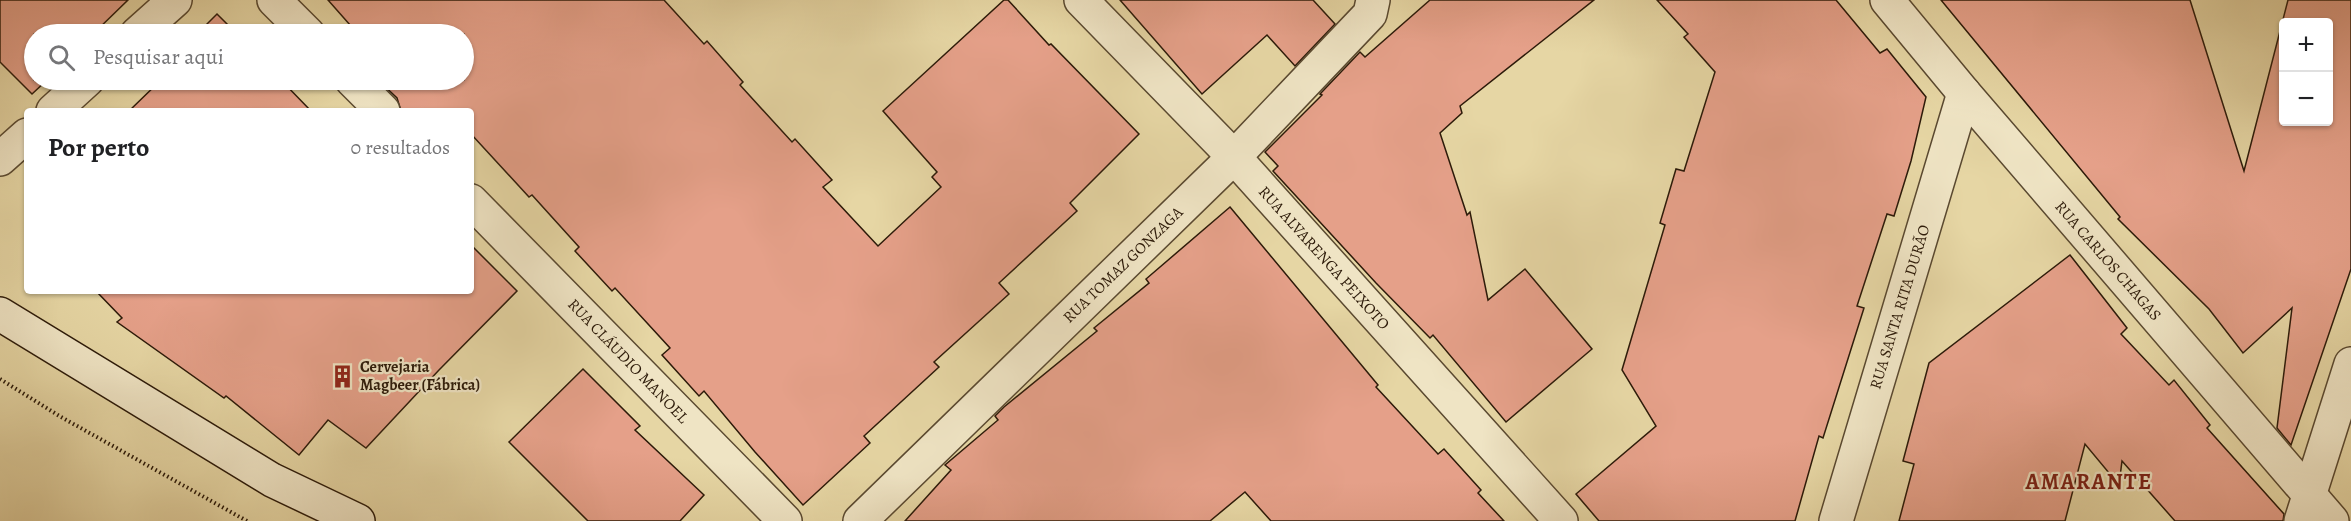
<!DOCTYPE html>
<html lang="pt">
<meta charset="utf-8">
<style>
body{margin:0;font-family:Alegreya,serif;background:#f2f2f2;color:#202124}
.controls{position:absolute;right:18px;top:18px;display:grid;overflow:hidden;border-radius:6px;box-shadow:0 2px 4px #0004}
.controls button{width:54px;height:54px;display:grid;place-items:center;padding:0;border:0;border-bottom:2px solid #e0e0e0;background:#fff;color:#202124;font:30px sans-serif}
.list{margin:0;padding:0;list-style:none}
h2{display:flex;justify-content:space-between;align-items:center;height:78px;margin:0;padding:0 24px;font-size:26px}
h2 small{font-size:20px;font-weight:400;color:#757577}
.icon{flex:none;width:33px;height:33px;fill:none;stroke:currentColor;stroke-width:2;stroke-linecap:round;stroke-linejoin:round}
.map{position:relative;flex:none;width:2351px;height:521px;overflow:hidden}
.search{position:absolute;background:#fff;box-shadow:0 2px 4px #0004;left:24px;top:24px;width:450px;height:66px;display:flex;align-items:center;gap:15px;box-sizing:border-box;padding:0 21px;border-radius:33px;color:#757577;font-size:22px}
.panel{position:absolute;background:#fff;box-shadow:0 2px 4px #0004;left:24px;top:108px;width:450px;height:186px;border-radius:6px}
.map>svg:first-child{display:block}
.building{fill:#e5a089;stroke:#2c1a09;stroke-width:1.5;fill-rule:evenodd}
.lines{fill:none;stroke-linecap:round;stroke-linejoin:round}
.street-casing{stroke:#5a4930;stroke-width:36}
.secondary-casing{stroke:#2c1a09;stroke-width:36}
.path{stroke:#2c1a09;stroke-width:4;stroke-dasharray:1.5 3;stroke-linecap:butt}
.street{stroke:#efe4c4;stroke-width:33}
.secondary{stroke:#efe4c4;stroke-width:33}
.labels{text-anchor:middle;dominant-baseline:central;stroke-width:4.5;stroke-linejoin:round;paint-order:stroke}
.street-label{font-size:16px;fill:#2c1a09;stroke:#efe4c4}
.poi-label{font-size:16px;font-weight:bold;fill:#2c1a09;stroke:#efe4c4;text-anchor:start}
.district-label{font-size:22px;font-weight:bold;letter-spacing:1.5px;fill:#7a1f14;stroke:#efe4c4}
</style>
<div class="map">
<svg width="2351" height="521" viewBox="0 0 2351 521">
<rect width="100%" height="100%" fill="#e6d6a4"/>
<filter id="stains"><feTurbulence type="fractalNoise" baseFrequency=".00333" numOctaves="4"/><feColorMatrix values="0 0 0 0 .2 0 0 0 0 .09 0 0 0 0 .02 0 0 0 .5 -.17"/></filter>
<radialGradient id="worn" r=".72"><stop offset=".6" stop-color="#630" stop-opacity="0"/><stop offset="1" stop-color="#630" stop-opacity=".3"/></radialGradient>
<!-- building -->
<g class="building">
<polygon points="0,0 128,0 93,34 34,34 34,80 47,80 32,94 0,62"/>
<polygon points="328,0 664,0 704,44 707,41 743,82 740,85 792,142 795,139 832,180 823,187 878,246 941,187 932,177 937,172 883,111 1004,0 1008,0 1049,45 1051,44 1139,134 1070,203 1077,211 999,283 1009,294 934,362 939,367 864,436 870,443 803,505 755,452 704,391 699,396 662,355 670,348 615,288 612,291 575,251 579,247 532,195 529,197 471,134 471,111 401,111 397,98 378,80 464,80 464,34 358,34"/>
<polygon points="1120,0 1313,0 1335,24 1295,66 1267,35 1202,94"/>
<polygon points="1430,0 1594,0 1460,106 1462,113 1440,133 1467,215 1470,212 1488,300 1525,269 1592,349 1506,422 1433,335 1430,338 1376,283 1273,171 1278,166 1265,152 1322,95 1320,94 1360,52 1365,57"/>
<polygon points="1657,0 1836,0 1880,53 1887,49 1926,97 1911,161 1894,216 1887,214 1857,306 1864,308 1823,438 1819,436 1795,521 1599,521 1576,494 1656,426 1622,370 1665,225 1660,223 1676,169 1684,171 1715,72 1684,37 1688,34"/>
<path d="M1941 0H2190L2244 171 2288 0H2351V269L2291 445 2277 428 2292 308 2243 353 2209 309 2118 219 2120 217ZM2283 22H2328V122H2283Z"/>
<polygon points="217,14 237,34 197,34"/>
<polygon points="161,80 281,80 311,111 129,111"/>
<polygon points="1230,207 1378,385 1376,387 1438,454 1444,449 1481,490 1478,493 1504,521 1271,521 1245,492 1210,521 905,521 951,470 945,465 998,420 995,416 1004,407 1097,331 1094,328 1149,283 1146,279"/>
<polygon points="471,245 517,291 439,370 366,448 328,420 299,455 226,396 224,398 117,322 122,318 96,291 471,291"/>
<polygon points="2070,255 2127,328 2121,334 2169,385 2174,380 2210,425 2207,428 2284,514 2283,521 2175,521 2122,461 2119,485 2085,444 2065,521 1899,521 1914,464 1903,461 1929,363"/>
<polygon points="583,369 640,426 635,430 704,495 680,521 588,521 509,442"/>
</g>
<g class="lines">
<defs>
<g id="street">
<polyline points="274,0 308,34"/>
<polyline points="1081,0 1234,157 1561,521"/>
<polyline points="1887,0 1964,93 2332,521"/>
<polyline points="137,34 175,0"/>
<polyline points="352,80 383,111"/>
<polyline points="53,111 87,80"/>
<polyline points="0,159 27,135"/>
<polyline points="471,201 785,521"/>
<polyline points="860,521 1234,157 1370,14 1373,0"/>
<polyline points="1836,521 1964,93"/>
<polyline points="2301,521 2351,364"/>
</g>
<polyline id="secondary" points="0,314 272,480 358,521"/>
</defs>
<!-- street casing -->
<use href="#street" class="street-casing"/>
<!-- secondary casing -->
<use href="#secondary" class="secondary-casing"/>
<!-- path -->
<polyline class="path" points="0,379 61,417 247,521"/>
<!-- street -->
<use href="#street" class="street"/>
<!-- secondary -->
<use href="#secondary" class="secondary"/>
</g>
<!-- icons -->
<defs>
<symbol id="building-bare" viewBox="-9 -9 18 18"><path d="M-4-6H4V6H1V3H-1V6H-4ZM-2.5-4.3h1.7v1.8h-1.7ZM.8-4.3h1.7v1.8H.8ZM-2.5-1h1.7V.8h-1.7ZM.8-1h1.7V.8H.8Z" fill="#8f2418" stroke="#efe4c4" stroke-width="2.5" paint-order="stroke"/></symbol>
</defs>
<g fill-rule="evenodd">
<use href="#building-bare" x="326" y="360" width="33" height="33"/>
</g>
<g class="labels">
<!-- street labels -->
<g class="street-label">
<text transform="translate(1324 258) rotate(48)">RUA ALVARENGA PEIXOTO</text>
<text transform="translate(2108 261) rotate(49)">RUA CARLOS CHAGAS</text>
<text transform="translate(1123 265) rotate(-44)">RUA TOMAZ GONZAGA</text>
<text transform="translate(1900 307) rotate(-73)">RUA SANTA RITA DURÃO</text>
<text transform="translate(628 361) rotate(46)">RUA CLÁUDIO MANOEL</text>
</g>
<!-- poi labels -->
<g class="poi-label">
<text x="360" y="367">Cervejaria<tspan x="360" dy="18">Magbeer (Fábrica)</tspan></text>
</g>
<!-- district labels -->
<g class="district-label">
<text x="2089" y="482">AMARANTE</text>
</g>
</g>
<rect width="100%" height="100%" filter="url(#stains)"/>
<rect width="100%" height="100%" fill="url(#worn)"/>
</svg>
<div class="controls">
<button>+</button>
<button>−</button>
</div>
<div class="search"><svg class="icon" aria-label="search" viewBox="0 0 24 24"><circle cx="10" cy="10" r="6"/><path d="M15 15l6 6"/></svg>Pesquisar aqui</div>
<section class="panel">
<h2>Por perto<small>0 resultados</small></h2>
<ul class="list">
</ul>
</section>
</div>
